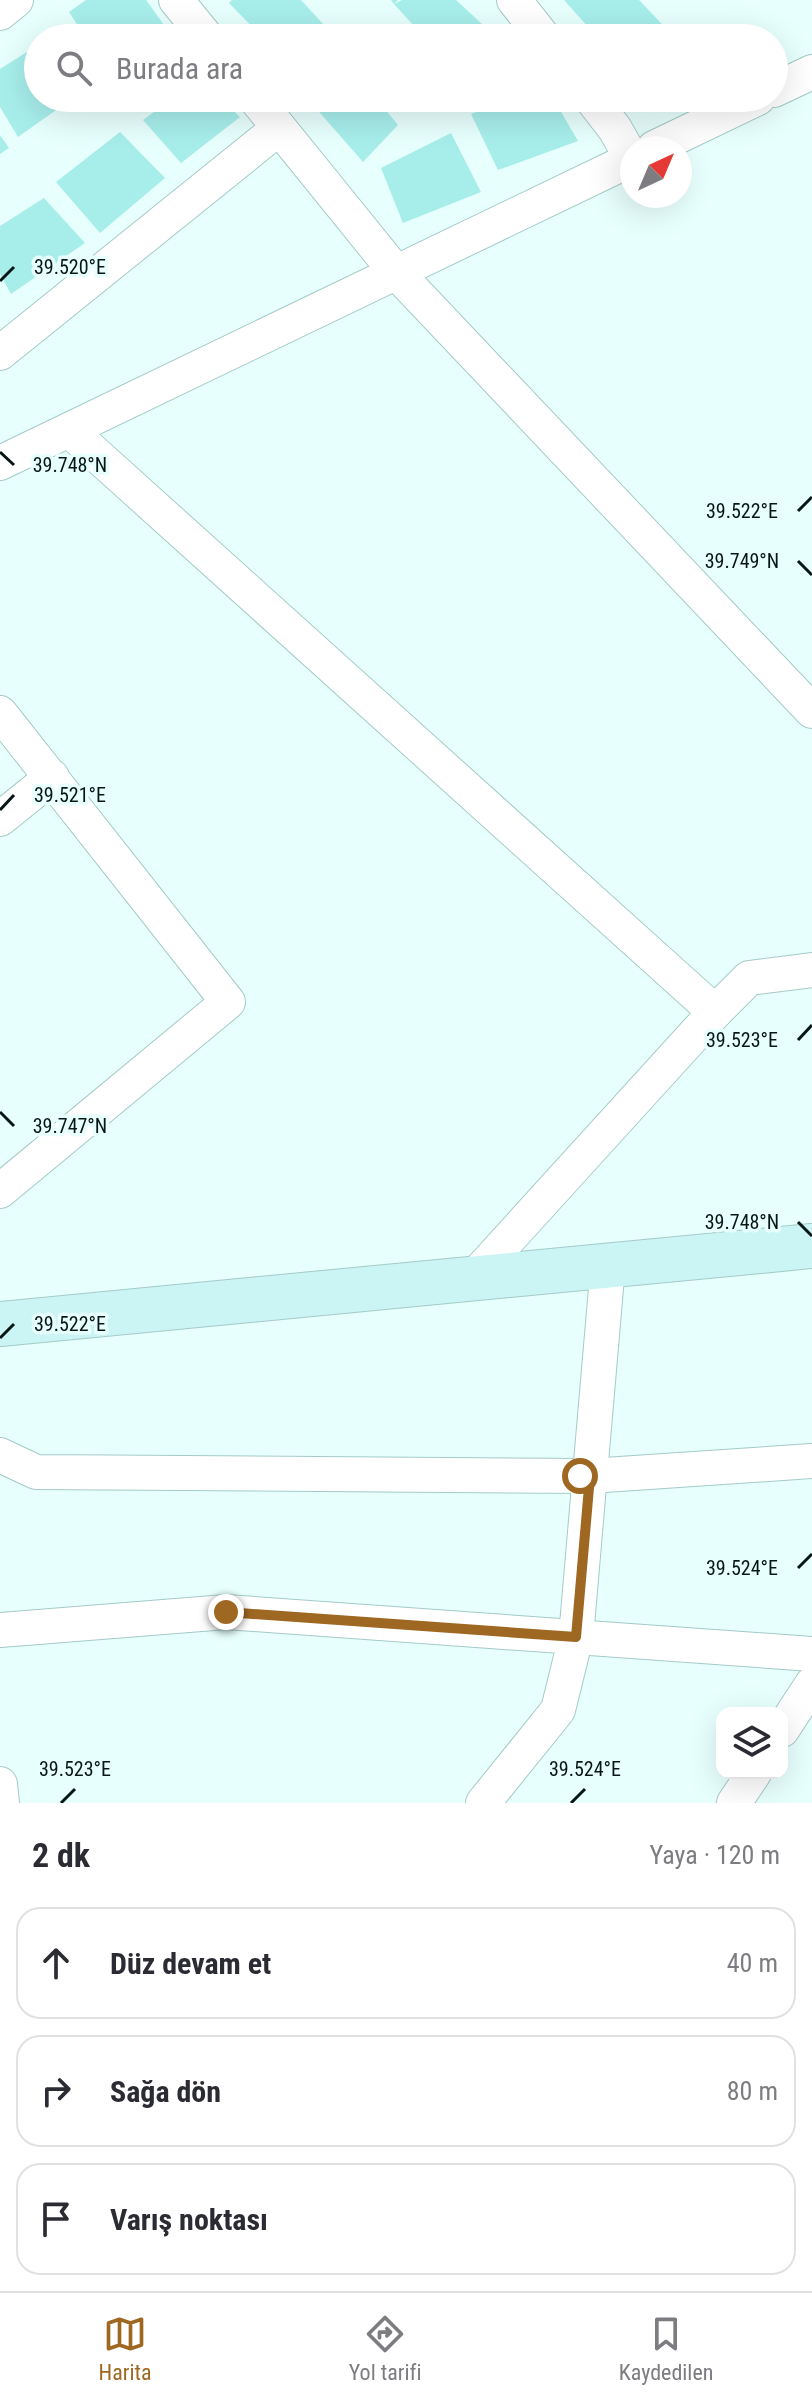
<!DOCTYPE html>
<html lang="tr">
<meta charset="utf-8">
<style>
body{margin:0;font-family:"Roboto Condensed",sans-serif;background:#f7f7f7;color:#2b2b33}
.controls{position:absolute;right:24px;bottom:24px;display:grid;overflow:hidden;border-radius:16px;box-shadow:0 8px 32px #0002}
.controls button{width:72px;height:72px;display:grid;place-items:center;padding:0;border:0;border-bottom:2px solid #e1e1e2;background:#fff;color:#2b2b33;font:40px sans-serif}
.compass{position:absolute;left:620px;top:136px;width:72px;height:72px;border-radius:50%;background:#fff;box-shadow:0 8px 32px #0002;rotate:44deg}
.stop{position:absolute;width:24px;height:24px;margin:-18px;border:6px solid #9e6822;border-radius:50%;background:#fff}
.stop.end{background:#9e6822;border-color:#fff;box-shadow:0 2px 8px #0008}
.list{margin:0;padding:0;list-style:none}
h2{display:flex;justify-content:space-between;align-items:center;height:104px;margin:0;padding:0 32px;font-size:34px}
h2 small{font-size:26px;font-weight:400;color:#7c7c81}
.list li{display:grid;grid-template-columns:52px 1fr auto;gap:24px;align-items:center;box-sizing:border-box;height:112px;margin:0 16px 16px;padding:0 16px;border:2px solid #e1e1e2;border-radius:24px}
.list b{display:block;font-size:30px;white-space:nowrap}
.list em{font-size:26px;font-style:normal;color:#7c7c81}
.icon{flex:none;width:44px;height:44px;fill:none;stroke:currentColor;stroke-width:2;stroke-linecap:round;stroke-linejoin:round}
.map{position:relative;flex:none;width:812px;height:1803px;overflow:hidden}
.search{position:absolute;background:#fff;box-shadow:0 8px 32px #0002;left:24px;right:24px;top:24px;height:88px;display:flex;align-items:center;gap:20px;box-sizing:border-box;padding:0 28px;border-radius:44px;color:#7c7c81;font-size:30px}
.sheet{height:488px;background:#fff}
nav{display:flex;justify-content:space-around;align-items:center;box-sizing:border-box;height:112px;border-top:2px solid #e1e1e2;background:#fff;font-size:22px;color:#7c7c81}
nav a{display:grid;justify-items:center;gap:4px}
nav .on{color:#9e6822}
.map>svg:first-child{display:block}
.building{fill:#a7eeeb}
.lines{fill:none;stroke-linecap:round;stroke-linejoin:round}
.street-casing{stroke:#a4cbc8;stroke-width:36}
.secondary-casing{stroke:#a4cbc8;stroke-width:46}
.street{stroke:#fff;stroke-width:34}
.secondary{stroke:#caf5f4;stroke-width:44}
.route{stroke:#9e6822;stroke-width:10}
.ticks{fill:none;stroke:#081716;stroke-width:3}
.ticks-label{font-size:20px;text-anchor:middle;fill:#081716;stroke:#e7fffd;stroke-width:7;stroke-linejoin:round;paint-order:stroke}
</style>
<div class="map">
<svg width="812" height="1803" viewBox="0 0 812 1803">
<rect width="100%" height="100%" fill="#e7fffd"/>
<!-- building -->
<g class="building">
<polygon points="86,0 146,0 164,25 149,38 86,38 69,12"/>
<polygon points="232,0 301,0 336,38 263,38 229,3"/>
<polygon points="391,0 398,0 394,4 402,0 456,0 495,36 425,38 394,4"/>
<polygon points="564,0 639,0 675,38 598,38"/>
<polygon points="38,45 38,98 73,98 18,137 0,107 0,69"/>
<polygon points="173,98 220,98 240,117 181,163 143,120"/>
<polygon points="307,98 376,98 398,125 363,162"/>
<polygon points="514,98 553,98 578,141 498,170 471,114"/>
<polygon points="120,132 165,178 100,233 56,182"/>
<polygon points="451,133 481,192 403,223 381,168"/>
<polygon points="0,135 9,148 0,154"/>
<polygon points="44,198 85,243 11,294 0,274 0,226"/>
</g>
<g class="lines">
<defs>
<g id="street">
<polyline points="176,0 207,38"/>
<polyline points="514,0 544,38"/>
<polyline points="0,13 16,0"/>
<polyline points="774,90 812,72"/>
<polyline points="255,98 395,271 812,711"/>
<polyline points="591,98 615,129 632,159"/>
<polyline points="654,148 758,98"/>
<polyline points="0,353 279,128"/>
<polyline points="69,430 715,1012 474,1277"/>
<polyline points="0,463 632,159"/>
<polyline points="0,713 228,1002 0,1191"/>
<polyline points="0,819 52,777"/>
<polyline points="715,1012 749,978 812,970"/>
<polyline points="0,1455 36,1472 590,1476 812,1461"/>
<polyline points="0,1630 226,1612 812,1654"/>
<polyline points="782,1730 812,1684"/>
<polyline points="0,1784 2,1803"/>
<polyline points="483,1803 558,1710 576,1637 608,1265"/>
<polyline points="734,1803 754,1773"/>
</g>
<polyline id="secondary" points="0,1324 812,1246"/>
</defs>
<!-- street casing -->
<use href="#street" class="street-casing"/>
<!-- secondary casing -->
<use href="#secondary" class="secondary-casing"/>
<!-- street -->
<use href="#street" class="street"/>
<!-- secondary -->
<use href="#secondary" class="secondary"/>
</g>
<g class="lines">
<!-- route -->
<polyline class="route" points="226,1612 576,1637 590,1476 580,1476"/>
</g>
<!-- ticks -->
<path class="ticks" d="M0 281 14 267M0 452 14 465M798 511 812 497M798 561 812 575M0 810 14 795M798 1040 812 1025M0 1112 14 1126M798 1222 812 1236M0 1338 14 1324M798 1568 812 1554M61 1803 75 1789M571 1803 585 1789"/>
<g class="ticks-label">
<text x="70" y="274">39.520°E</text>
<text x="70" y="472">39.748°N</text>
<text x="742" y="518">39.522°E</text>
<text x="742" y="568">39.749°N</text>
<text x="70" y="802">39.521°E</text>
<text x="742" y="1047">39.523°E</text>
<text x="70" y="1133">39.747°N</text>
<text x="742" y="1229">39.748°N</text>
<text x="70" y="1331">39.522°E</text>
<text x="742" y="1575">39.524°E</text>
<text x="75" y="1776">39.523°E</text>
<text x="585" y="1776">39.524°E</text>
</g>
</svg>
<div class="controls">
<button><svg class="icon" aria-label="layers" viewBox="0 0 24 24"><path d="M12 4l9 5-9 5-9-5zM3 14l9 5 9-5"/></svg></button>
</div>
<svg class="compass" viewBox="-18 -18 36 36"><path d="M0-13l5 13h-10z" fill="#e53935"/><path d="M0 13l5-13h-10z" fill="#7c7c81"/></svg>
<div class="stop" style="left:580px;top:1476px"></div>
<div class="stop end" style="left:226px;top:1612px"></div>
<div class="search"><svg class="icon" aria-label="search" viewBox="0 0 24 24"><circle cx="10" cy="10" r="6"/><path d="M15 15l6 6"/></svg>Burada ara</div>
</div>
<section class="sheet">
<h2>2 dk<small>Yaya · 120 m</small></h2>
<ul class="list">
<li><svg class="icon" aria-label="ahead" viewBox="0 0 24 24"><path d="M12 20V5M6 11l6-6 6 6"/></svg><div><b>Düz devam et</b></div><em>40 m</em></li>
<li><svg class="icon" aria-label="right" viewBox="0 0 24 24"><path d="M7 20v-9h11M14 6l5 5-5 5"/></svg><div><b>Sağa dön</b></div><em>80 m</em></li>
<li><svg class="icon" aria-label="arrive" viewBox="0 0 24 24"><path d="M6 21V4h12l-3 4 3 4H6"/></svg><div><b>Varış noktası</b></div></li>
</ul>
</section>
<nav>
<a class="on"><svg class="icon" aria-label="map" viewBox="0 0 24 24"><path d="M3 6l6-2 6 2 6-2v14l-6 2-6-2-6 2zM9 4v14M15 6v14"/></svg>Harita</a>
<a><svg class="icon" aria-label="directions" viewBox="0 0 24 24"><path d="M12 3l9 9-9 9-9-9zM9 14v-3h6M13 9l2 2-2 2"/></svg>Yol tarifi</a>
<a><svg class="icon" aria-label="saved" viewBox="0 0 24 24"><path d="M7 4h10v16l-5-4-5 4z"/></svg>Kaydedilen</a>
</nav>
